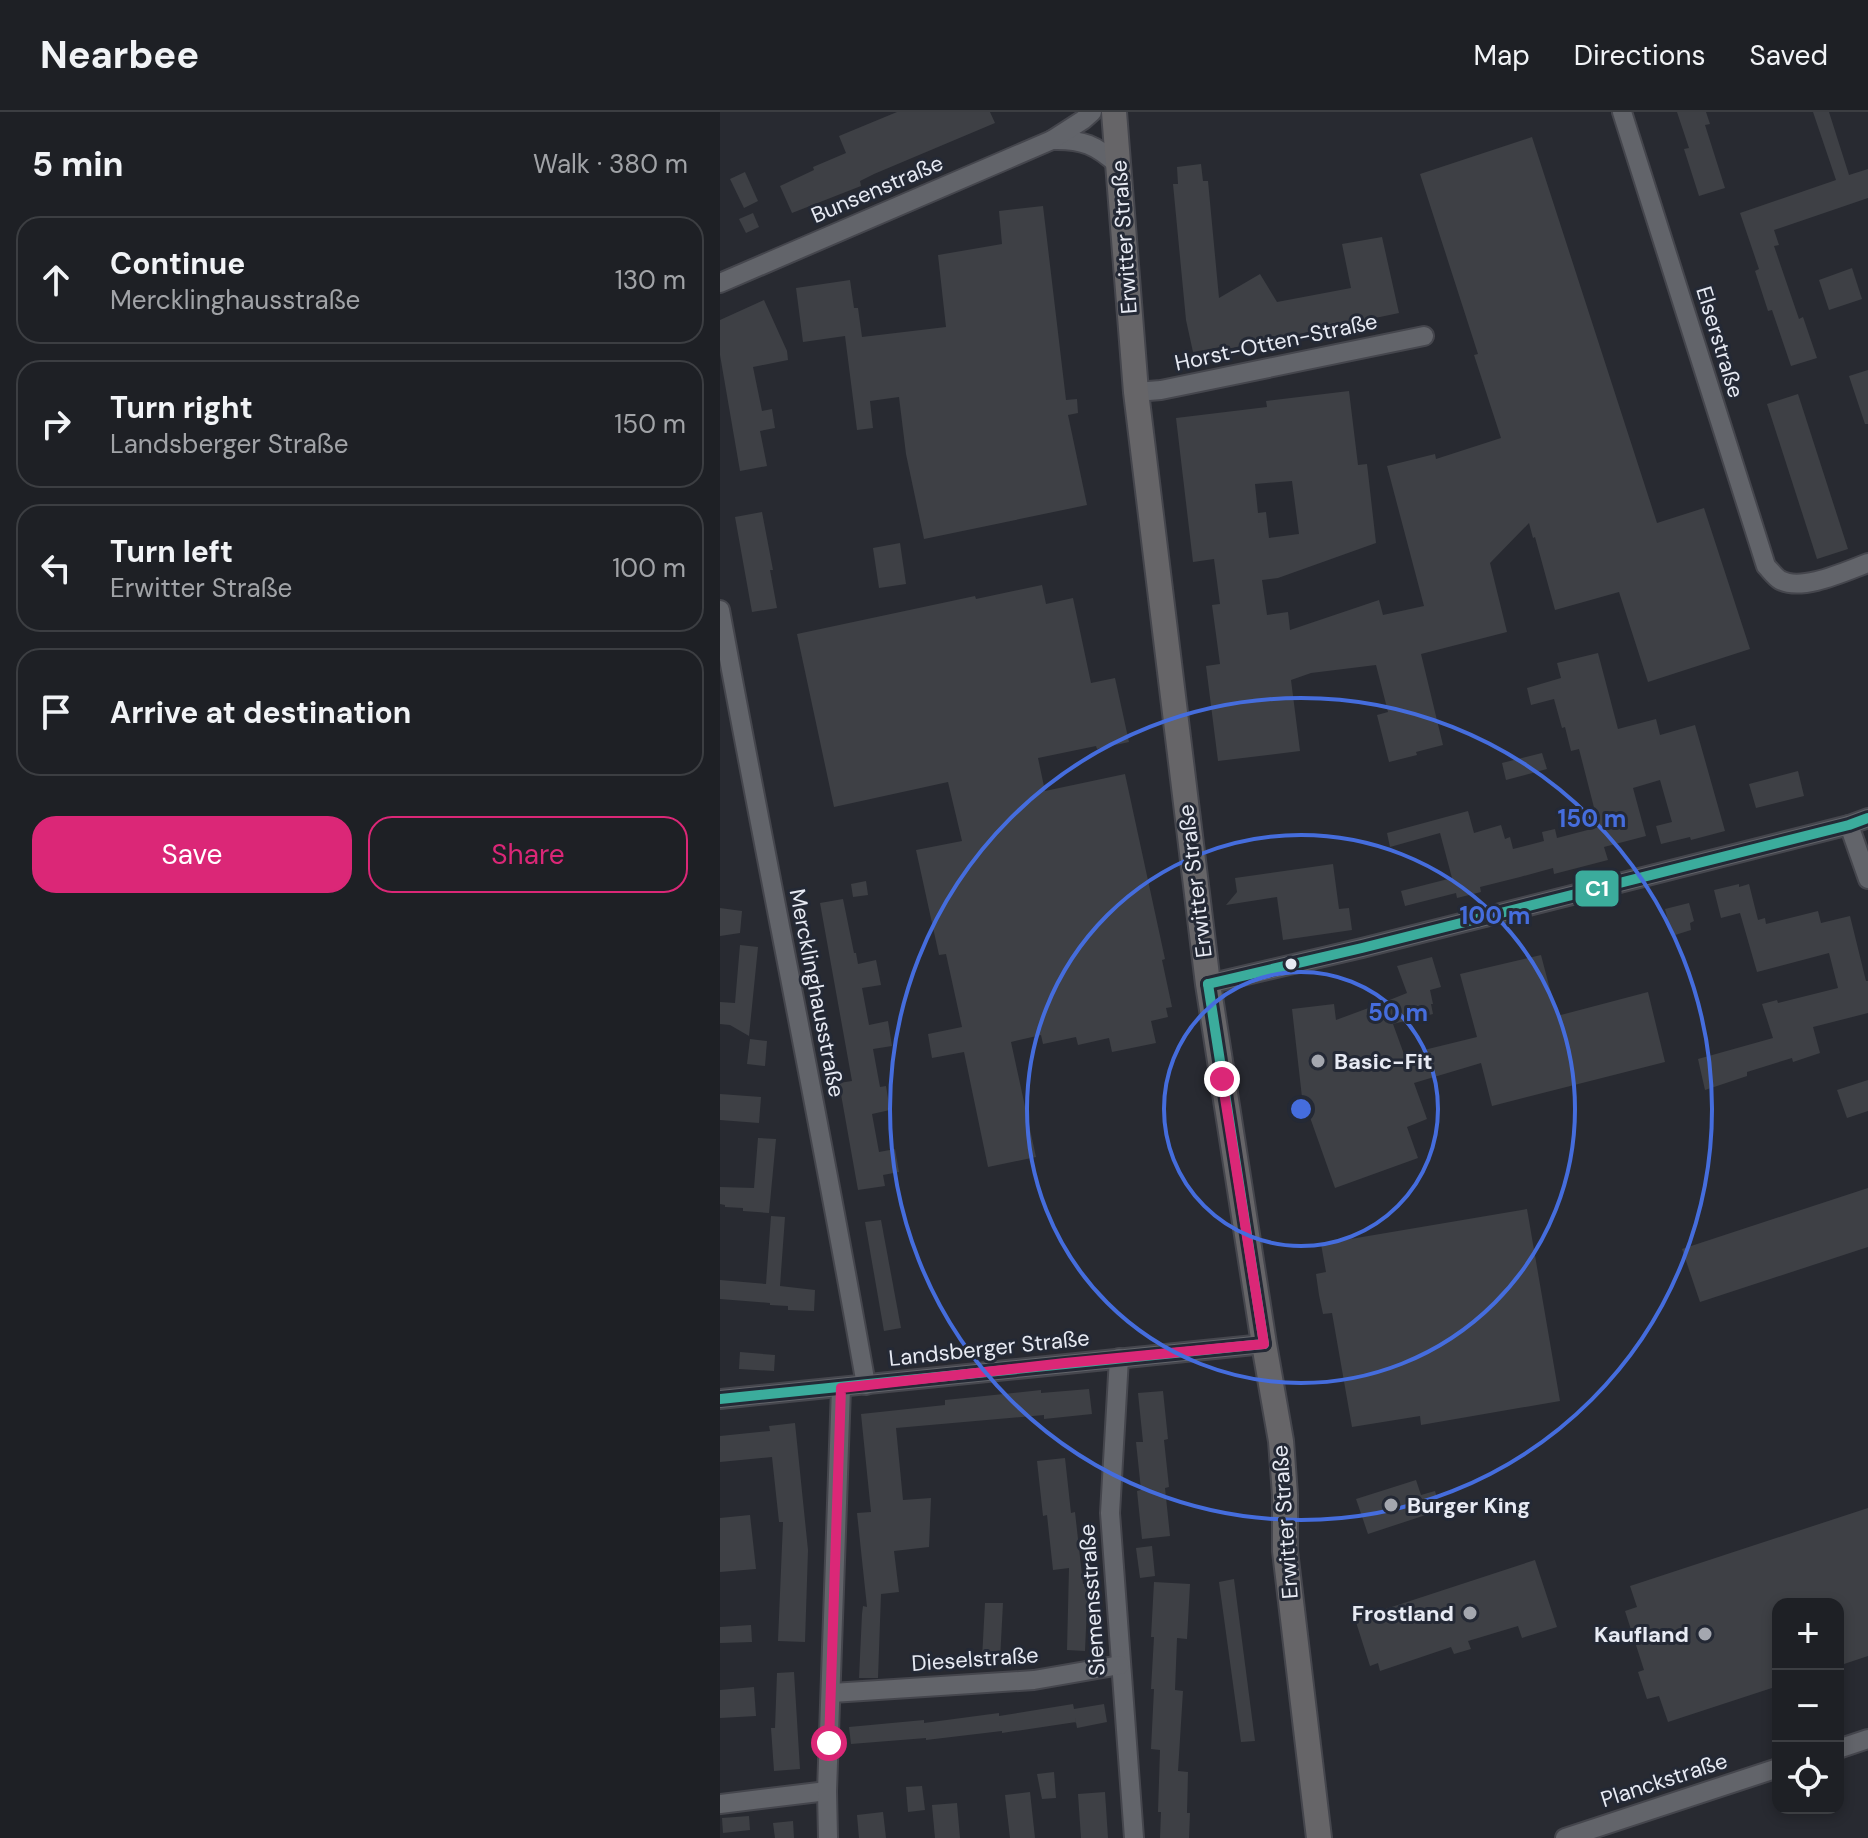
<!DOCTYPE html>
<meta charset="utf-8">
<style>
body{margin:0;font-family:"DM Sans",sans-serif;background:#26282d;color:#f1f3f6}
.controls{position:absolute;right:24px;bottom:24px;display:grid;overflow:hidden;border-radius:16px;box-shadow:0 4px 12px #0003}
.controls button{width:72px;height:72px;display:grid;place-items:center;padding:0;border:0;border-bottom:2px solid #3c3e42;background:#1e2025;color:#f1f3f6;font:40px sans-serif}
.stop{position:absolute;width:24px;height:24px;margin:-18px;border:6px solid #db2777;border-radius:50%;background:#fff}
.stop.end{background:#db2777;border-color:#fff;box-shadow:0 2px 8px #0008}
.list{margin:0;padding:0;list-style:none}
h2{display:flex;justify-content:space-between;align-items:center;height:104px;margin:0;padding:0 32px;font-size:34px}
h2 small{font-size:26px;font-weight:400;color:#a1a3a7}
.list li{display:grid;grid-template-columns:52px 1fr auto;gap:24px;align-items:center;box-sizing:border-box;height:128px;margin:0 16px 16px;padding:0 16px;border:2px solid #3c3e42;border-radius:24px}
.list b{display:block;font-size:30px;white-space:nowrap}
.list p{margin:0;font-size:26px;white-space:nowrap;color:#a1a3a7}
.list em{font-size:26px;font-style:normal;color:#a1a3a7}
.actions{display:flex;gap:16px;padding:24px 32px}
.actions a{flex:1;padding:18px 0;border:2px solid #db2777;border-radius:24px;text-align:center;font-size:28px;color:#db2777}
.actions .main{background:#db2777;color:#fff}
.icon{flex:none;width:44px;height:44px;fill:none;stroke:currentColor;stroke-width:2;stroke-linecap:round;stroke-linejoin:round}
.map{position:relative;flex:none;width:1148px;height:1726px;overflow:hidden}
header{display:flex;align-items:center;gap:48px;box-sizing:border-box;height:112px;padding:0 40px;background:#1e2025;border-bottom:2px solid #3c3e42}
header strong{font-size:38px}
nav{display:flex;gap:44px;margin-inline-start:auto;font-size:28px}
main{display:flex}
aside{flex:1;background:#1e2025}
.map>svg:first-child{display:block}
.building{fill:#3e4045;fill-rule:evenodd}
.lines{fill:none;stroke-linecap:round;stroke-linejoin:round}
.street-casing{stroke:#45464d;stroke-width:22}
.secondary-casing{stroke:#45464d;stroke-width:28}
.street{stroke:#62646a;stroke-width:18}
.secondary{stroke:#666568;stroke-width:24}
.bus-1-casing{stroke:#242935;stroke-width:16}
.bus-1{stroke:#3bac9c;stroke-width:10}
.route{stroke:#db2777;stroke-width:10}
.ring{fill:none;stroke:#456ddd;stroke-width:4}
.bus-dot{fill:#e7eaf3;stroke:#242935;stroke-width:3}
.poi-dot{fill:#a4a7af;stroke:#242935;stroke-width:3}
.labels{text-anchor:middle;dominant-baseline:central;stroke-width:6;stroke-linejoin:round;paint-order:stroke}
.street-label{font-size:22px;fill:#e7eaf3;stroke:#242935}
.poi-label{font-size:22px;font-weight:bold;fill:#e7eaf3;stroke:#242935;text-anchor:start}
.centre{fill:#456ddd;stroke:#242935;stroke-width:4}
.ring-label{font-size:24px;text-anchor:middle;font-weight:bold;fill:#456ddd;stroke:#242935;stroke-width:6;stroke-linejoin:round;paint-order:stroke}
.line-badge{stroke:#242935;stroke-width:3}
.badge-label{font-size:22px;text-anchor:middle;font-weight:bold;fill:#fff}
</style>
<header>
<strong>Nearbee</strong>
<nav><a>Map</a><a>Directions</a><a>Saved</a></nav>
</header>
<main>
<aside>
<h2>5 min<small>Walk · 380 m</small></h2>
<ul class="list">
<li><svg class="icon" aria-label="ahead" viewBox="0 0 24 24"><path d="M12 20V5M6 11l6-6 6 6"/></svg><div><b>Continue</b><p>Mercklinghausstraße</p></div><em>130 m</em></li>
<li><svg class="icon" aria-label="right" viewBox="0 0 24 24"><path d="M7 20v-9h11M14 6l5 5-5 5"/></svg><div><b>Turn right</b><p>Landsberger Straße</p></div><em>150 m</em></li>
<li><svg class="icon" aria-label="left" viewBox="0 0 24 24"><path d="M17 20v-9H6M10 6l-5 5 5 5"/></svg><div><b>Turn left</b><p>Erwitter Straße</p></div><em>100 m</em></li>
<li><svg class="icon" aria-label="arrive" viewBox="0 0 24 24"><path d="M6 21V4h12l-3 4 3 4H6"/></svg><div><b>Arrive at destination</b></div></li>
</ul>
<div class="actions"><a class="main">Save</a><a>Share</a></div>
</aside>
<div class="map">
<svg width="1148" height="1726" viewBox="0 0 1148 1726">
<rect width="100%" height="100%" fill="#282a31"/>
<!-- building -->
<g class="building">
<polygon points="177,0 270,0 275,11 154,62 140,69 141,74 72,101 60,74 94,58 93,55 126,41 119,24"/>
<polygon points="957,0 986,0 990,12 985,13 1005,76 979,84 964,37 969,36"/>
<polygon points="1093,0 1109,0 1129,63 1148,57 1148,86 1054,118 1059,133 1054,134 1079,207 1083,205 1097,246 1071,254 1052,198 1048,199 1035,159 1039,157 1020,101 1116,68"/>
<path d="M812 25 937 411 984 396 1030 537 928 570 899 480 835 498 815 425 813 426 809 411 770 451 787 520 701 542 723 633 696 640 697 643 669 650 657 603 668 600 656 553 591 561 571 568 580 639 498 649 486 554 500 552 492 493 500 492 494 447 473 450 456 306 547 295 546 289 629 279 638 353 647 352 656 431 558 466 542 468 547 503 568 500 570 518 659 488 663 503 704 494 667 354 715 342 716 347 781 326 754 243 758 242 700 62ZM572 369 579 422 549 426 546 400 538 401 535 372Z"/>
<polygon points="481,52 483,69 488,69 499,186 540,162 557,190 631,176 622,132 662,125 679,201 507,237 506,234 473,240 466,208 453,72 458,72 457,55"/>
<polygon points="25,60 38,89 24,96 10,67"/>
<polygon points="323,94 346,288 357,287 358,301 348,303 367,393 204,427 186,342 179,285 150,289 153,316 137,318 125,224 83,230 76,176 130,168 134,196 138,196 142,225 226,215 218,143 282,132 279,99"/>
<polygon points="33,101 39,115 26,121 19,107"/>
<polygon points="1132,156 1142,187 1109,198 1099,168"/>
<polygon points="44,188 67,239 68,248 33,255 42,299 52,297 55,316 40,319 47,354 20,359 0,243 0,208"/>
<polygon points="1148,258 1148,312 1145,312 1129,264"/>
<polygon points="1078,282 1128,437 1097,447 1047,292"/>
<polygon points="42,400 53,458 50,458 57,496 32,500 15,405"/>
<polygon points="180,431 186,472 159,476 153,436"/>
<polygon points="322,473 326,492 353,486 371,571 395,566 409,630 377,637 376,634 318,646 325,679 405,662 445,847 442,848 452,895 446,896 448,905 431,909 436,931 392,940 389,926 358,933 356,925 323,932 321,923 291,930 316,1045 268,1055 244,940 212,946 208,922 242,915 226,842 219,843 196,738 242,729 228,670 114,695 77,522 255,484 256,487"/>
<polygon points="878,541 898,617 936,607 940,623 975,613 1005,719 971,728 970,725 941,732 936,714 952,710 940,668 913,676 926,724 884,735 888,748 834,762 833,756 800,765 760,775 761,780 737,786 736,781 685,794 681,779 732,766 720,721 670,735 667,721 748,699 754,721 781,713 785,727 790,725 793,737 824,729 822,720 835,717 837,726 879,715 859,637 851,639 845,615 842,616 834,587 811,593 807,576 841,566 837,551"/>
<polygon points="822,641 827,657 786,668 782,651"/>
<polygon points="1078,659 1084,684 1036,696 1029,672"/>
<polygon points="613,752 619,797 629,796 632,818 563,828 557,785 506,793 517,780 515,766"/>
<polygon points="146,769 148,783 133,785 131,772"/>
<polygon points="1019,772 1019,775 1029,772 1038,808 1045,806 1046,812 1098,799 1101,811 1130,804 1146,869 1148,869 1148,901 1093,915 1100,941 1073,950 1072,946 1027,960 1027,964 985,978 978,947 1053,926 1042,892 1057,888 1058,891 1118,876 1109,841 1037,860 1020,801 1001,806 994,778"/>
<polygon points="123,787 134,841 136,841 138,852 156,848 161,873 142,876 149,913 168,909 172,934 153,937 160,975 166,974 170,998 152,1002 159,1040 175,1037 179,1060 163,1063 165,1074 138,1078 119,971 132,969 100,791"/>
<polygon points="969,791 974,809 970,811 971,818 952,824 945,797"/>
<polygon points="0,796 22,799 20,821 0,824"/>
<polygon points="20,833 38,835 29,924 10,913 0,912 0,890 15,891"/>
<polygon points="821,843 837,904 928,880 945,950 772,994 761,951 694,971 707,1007 687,1015 698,1046 615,1076 586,994 583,994 572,897 614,892 616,908 662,891 687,881 677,854 712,845 721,875 710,878 713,892 711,892 713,902 673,912 685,945 708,937 757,925 740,862"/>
<polygon points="30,927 47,929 45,954 27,952"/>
<polygon points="1148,968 1148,999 1127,1006 1117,978"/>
<polygon points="0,982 41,985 39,1011 0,1008"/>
<polygon points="38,1026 56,1027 49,1101 23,1099 23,1096 5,1095 5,1093 0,1092 0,1075 34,1076"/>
<polygon points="1148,1076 1148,1135 980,1190 962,1137"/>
<polygon points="807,1097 840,1289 701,1313 700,1304 632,1315 612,1201 603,1202 599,1183 596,1162 606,1160 601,1132"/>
<polygon points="51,1104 65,1105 60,1174 95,1178 94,1199 68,1198 68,1194 50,1193 50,1191 0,1187 0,1168 46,1172"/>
<polygon points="161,1108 181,1216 164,1219 145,1110"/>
<polygon points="20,1240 55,1243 54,1259 19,1257"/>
<polygon points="369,1277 372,1302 324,1307 324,1303 176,1316 183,1388 211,1386 209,1435 174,1439 179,1480 161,1482 158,1566 139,1566 142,1502 143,1494 147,1495 137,1401 151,1400 141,1302 225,1293 225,1288 245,1286 321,1278 321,1281"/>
<polygon points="443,1279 448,1327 444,1328 449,1375 445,1376 450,1424 422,1427 417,1379 421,1378 416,1330 423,1330 418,1281"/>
<polygon points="75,1311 88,1438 85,1530 58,1529 63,1410 59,1410 52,1345 0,1350 0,1324 50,1319 49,1314"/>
<polygon points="345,1346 351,1401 355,1400 363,1472 368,1471 365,1539 347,1538 349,1456 333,1458 327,1403 323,1404 317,1349"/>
<polygon points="696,1368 701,1383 715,1379 721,1398 648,1422 636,1387"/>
<polygon points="1148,1396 1148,1544 1118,1554 1118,1492 1058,1492 1058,1574 948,1610 939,1584 927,1587 918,1560 924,1558 905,1499 917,1495 910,1474"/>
<polygon points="30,1403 36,1457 0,1460 0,1406"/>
<polygon points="432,1434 435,1464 420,1466 416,1436"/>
<polygon points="815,1448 837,1515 802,1526 798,1514 748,1529 751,1537 734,1542 731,1535 660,1559 658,1551 650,1554 635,1507"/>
<polygon points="514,1467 535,1629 521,1630 499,1470"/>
<polygon points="434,1470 470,1472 467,1527 457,1526 455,1578 463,1579 458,1659 468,1660 467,1701 470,1701 469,1726 440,1726 441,1700 438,1700 440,1638 431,1637 434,1577 431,1577 434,1525 431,1525"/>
<polygon points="265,1491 283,1491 280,1548 262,1547"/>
<polygon points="31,1513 32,1530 0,1531 0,1515"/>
<polygon points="74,1560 80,1657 54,1659 51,1616 55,1616 57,1561"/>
<polygon points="34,1575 36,1604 0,1606 0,1578"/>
<polygon points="353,1592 354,1597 384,1592 387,1610 357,1616 355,1605 356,1610 282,1621 282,1619 206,1628 206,1626 131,1632 129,1615 204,1608 204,1611 279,1601 279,1604"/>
<polygon points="334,1660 336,1686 322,1687 317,1662"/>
<polygon points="202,1674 205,1698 188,1700 186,1675"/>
<polygon points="310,1680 315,1726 290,1726 285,1683"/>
<polygon points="385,1680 388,1726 361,1726 358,1682"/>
<polygon points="237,1691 240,1726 215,1726 212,1693"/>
<polygon points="163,1700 166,1726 139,1726 137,1703"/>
<polygon points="29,1704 30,1718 3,1721 2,1706"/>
<polygon points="73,1709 74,1726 55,1726 53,1711"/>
</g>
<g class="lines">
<defs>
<g id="street">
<path d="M902 0 1046 454C1050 458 1055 465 1060 468 1082 480 1126 459 1148 451"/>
<path d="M332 28C362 27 377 33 399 54"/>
<polyline points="0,171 332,28 363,8 372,0"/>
<polyline points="416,280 441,278 704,224"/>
<path d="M0 498C47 756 101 1014 146 1273"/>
<polyline points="1129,713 1148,767"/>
<polyline points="488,872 642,836 1129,713 1148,706"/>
<polyline points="399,1246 390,1401 414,1726"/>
<polyline points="0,1287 544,1232"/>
<polyline points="112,1581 314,1568 400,1553"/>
<polyline points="1118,1637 1148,1627"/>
<polyline points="0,1692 107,1679"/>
<polyline points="108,1726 107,1679 121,1276"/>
<polyline points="845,1726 1058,1656"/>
</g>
<polyline id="secondary" points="394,0 416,280 488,872 544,1232 561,1329 565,1383 565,1439 599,1726"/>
</defs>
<!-- street casing -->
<use href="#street" class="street-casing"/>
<!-- secondary casing -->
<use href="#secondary" class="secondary-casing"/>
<!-- street -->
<use href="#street" class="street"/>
<!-- secondary -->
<use href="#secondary" class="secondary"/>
<defs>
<g id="bus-1">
<polyline points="488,872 642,836 1129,713 1148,706"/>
<polyline points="488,872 544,1232"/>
<polyline points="0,1287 544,1232"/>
</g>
</defs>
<!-- bus-1 casing -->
<use href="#bus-1" class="bus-1-casing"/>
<!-- bus-1 -->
<use href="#bus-1" class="bus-1"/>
</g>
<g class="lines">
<!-- route -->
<polyline class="route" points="109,1631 121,1276 345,1251 544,1232 502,967"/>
</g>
<!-- distance rings -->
<g class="ring">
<circle cx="581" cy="997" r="137"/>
<circle cx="581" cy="997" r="274"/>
<circle cx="581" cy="997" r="411"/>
</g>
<!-- markers -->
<circle class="bus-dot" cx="571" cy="852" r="7"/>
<g class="poi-dot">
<circle cx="598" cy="949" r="8"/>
<circle cx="671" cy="1393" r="8"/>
<circle cx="750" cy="1501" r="8"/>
<circle cx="985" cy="1522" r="8"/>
</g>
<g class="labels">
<!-- street labels -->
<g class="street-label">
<text transform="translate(157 77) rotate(-23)">Bunsenstraße</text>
<text transform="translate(404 125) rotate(-94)">Erwitter Straße</text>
<text transform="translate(556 230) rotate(-12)">Horst-Otten-Straße</text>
<text transform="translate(1000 230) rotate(73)">Elserstraße</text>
<text transform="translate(475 769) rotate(-97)">Erwitter Straße</text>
<text transform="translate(97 881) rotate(79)">Mercklinghausstraße</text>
<text transform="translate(269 1236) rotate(-6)">Landsberger Straße</text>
<text transform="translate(565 1410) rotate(-94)">Erwitter Straße</text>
<text transform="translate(372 1488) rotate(-94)">Siemensstraße</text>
<text transform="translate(255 1547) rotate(-4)">Dieselstraße</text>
<text transform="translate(944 1668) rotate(-18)">Planckstraße</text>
</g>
<!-- poi labels -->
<g class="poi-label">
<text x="614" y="949">Basic-Fit</text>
<text x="687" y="1393">Burger King</text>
<text x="734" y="1501" text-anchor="end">Frostland</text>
<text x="969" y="1522" text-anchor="end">Kaufland</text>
</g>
</g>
<circle cx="581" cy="997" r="12" class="centre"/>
<g class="ring-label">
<text x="872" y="715">150 m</text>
<text x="775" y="812">100 m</text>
<text x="678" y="909">50 m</text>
</g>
<rect class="line-badge" x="854" y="757" width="46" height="39" rx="8" fill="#3bac9c"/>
<g class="badge-label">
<text x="877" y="784">C1</text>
</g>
</svg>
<div class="controls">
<button>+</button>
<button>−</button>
<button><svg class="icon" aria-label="locate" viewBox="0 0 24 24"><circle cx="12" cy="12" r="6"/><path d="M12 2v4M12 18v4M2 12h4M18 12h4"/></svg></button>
</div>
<div class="stop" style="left:109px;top:1631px"></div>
<div class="stop end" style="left:502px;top:967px"></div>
</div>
</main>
